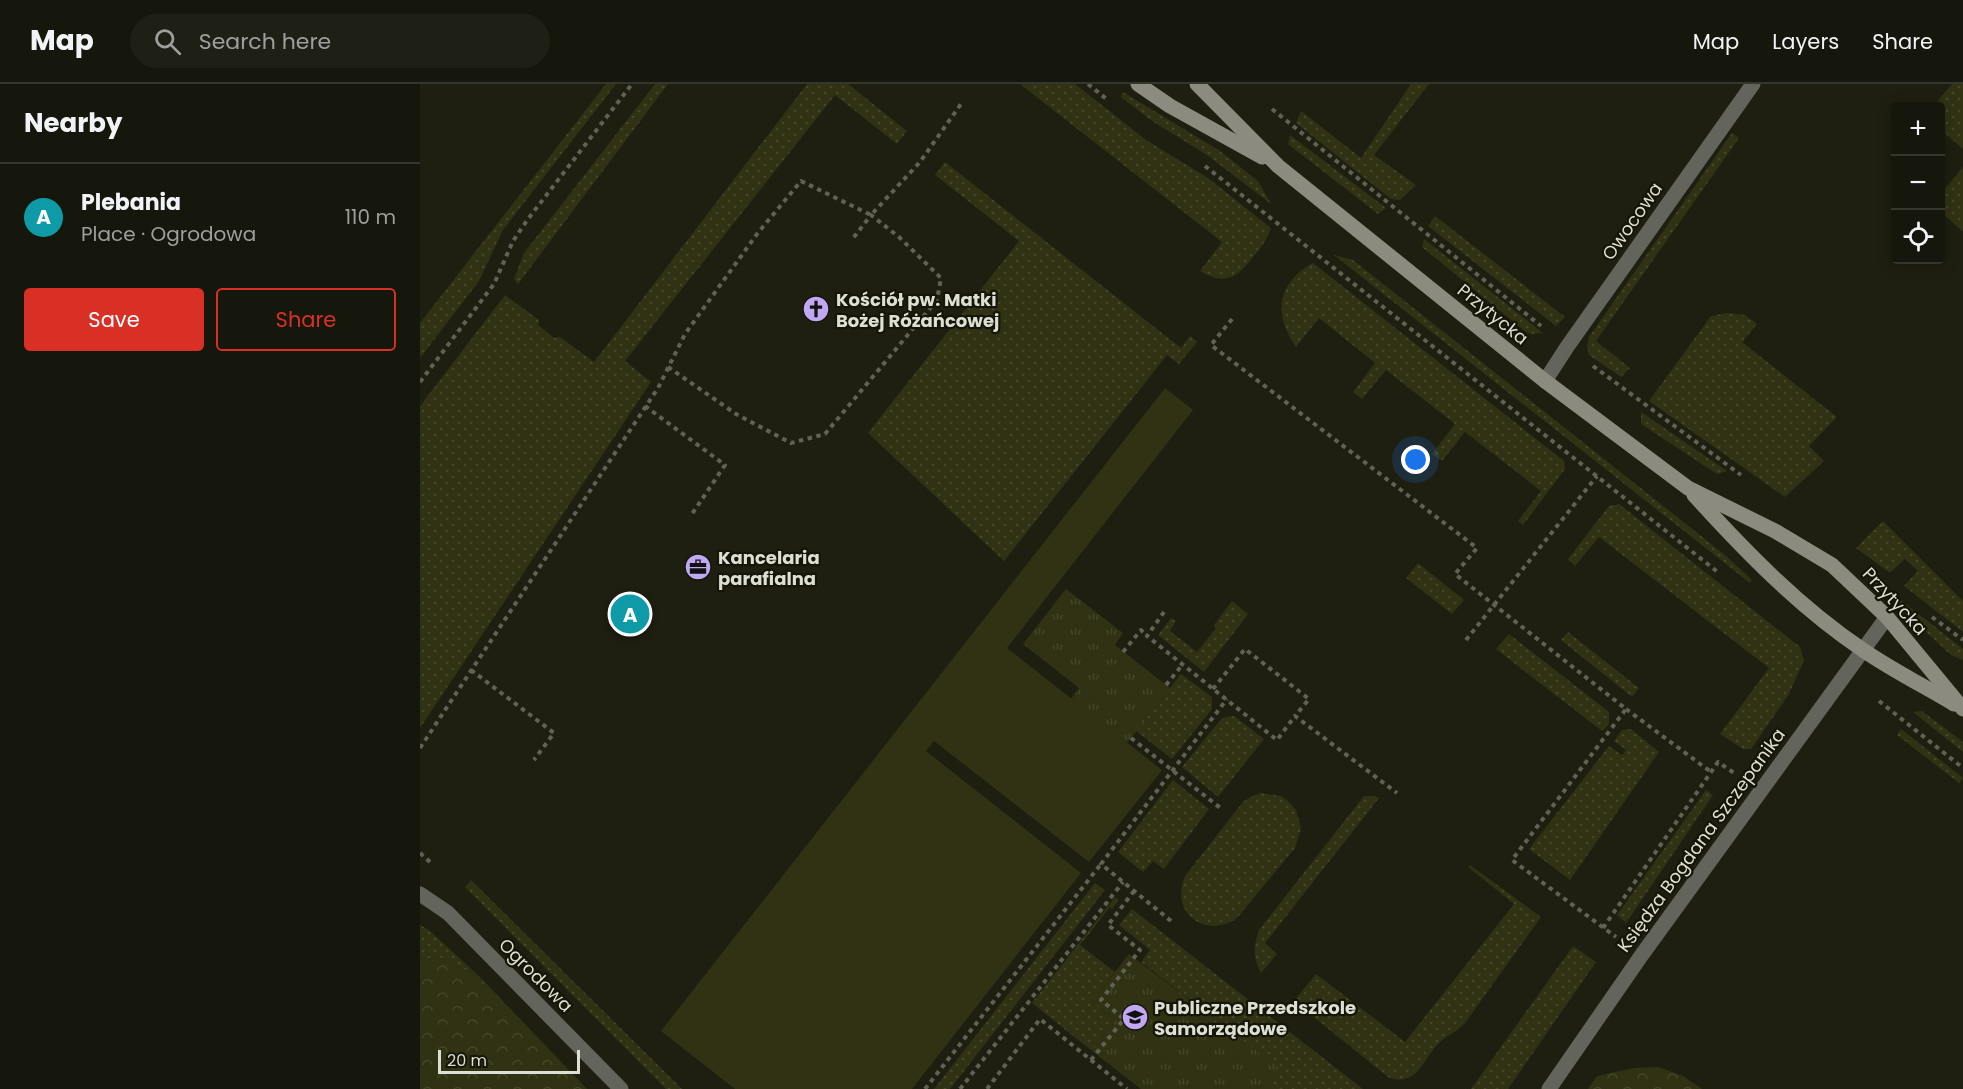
<!DOCTYPE html>
<meta charset="utf-8">
<style>
body{margin:0;font-family:Poppins,sans-serif;background:#1f2015;color:#f1f3f6}
.controls{position:absolute;right:18px;top:18px;display:grid;overflow:hidden;border-radius:6px;box-shadow:0 3px 15px #0003}
.controls button{width:54px;height:54px;display:grid;place-items:center;padding:0;border:0;border-bottom:2px solid #35362d;background:#16170c;color:#f1f3f6;font:30px sans-serif}
.scale{position:absolute;left:18px;bottom:15px;width:142px;box-sizing:border-box;padding-left:6px;border:3px solid #ddded4;border-top:0;font-size:16px;line-height:21px;white-space:nowrap;color:#ddded4;-webkit-text-stroke:4px #151607;paint-order:stroke}
.you{position:absolute;left:996px;top:376px;width:21px;height:21px;margin:-15px;border:4px solid #fff;border-radius:50%;background:#1a73e8;box-shadow:0 0 0 9px #1a73e833}
.badge{display:grid;place-items:center;width:39px;height:39px;border-radius:50%;background:#d93025;color:#fff;font-size:20px;font-weight:700}
.pin{position:absolute;translate:-50% -50%;border:3px solid #fff;box-shadow:0 2px 6px #0006}
.list{margin:0;padding:0;list-style:none}
h2{display:flex;justify-content:space-between;align-items:center;height:78px;margin:0;padding:0 24px;font-size:26px}
h2 small{font-size:20px;font-weight:400;color:#9e9f9d}
.list li{display:grid;grid-template-columns:39px 1fr auto;gap:18px;align-items:center;box-sizing:border-box;height:108px;padding:0 24px;border-top:2px solid #35362d}
.list b{display:block;font-size:22px;white-space:nowrap}
.list p{margin:0;font-size:20px;white-space:nowrap;color:#9e9f9d}
.list em{font-size:20px;font-style:normal;color:#9e9f9d}
.actions{display:flex;gap:12px;padding:18px 24px}
.actions a{flex:1;padding:14px 0;border:2px solid #d93025;border-radius:6px;text-align:center;font-size:21px;color:#d93025}
.actions .main{background:#d93025;color:#fff}
.icon{flex:none;width:33px;height:33px;fill:none;stroke:currentColor;stroke-width:2;stroke-linecap:round;stroke-linejoin:round}
.map{position:relative;flex:none;width:1543px;height:1005px;overflow:hidden}
header{display:flex;align-items:center;gap:36px;box-sizing:border-box;height:84px;padding:0 30px;background:#16170c;border-bottom:2px solid #35362d}
header strong{font-size:28px}
nav{display:flex;gap:33px;margin-inline-start:auto;font-size:21px}
.search{width:420px;height:54px;background:#1f2015;display:flex;align-items:center;gap:15px;box-sizing:border-box;padding:0 21px;border-radius:33px;color:#9e9f9d;font-size:22px}
main{display:flex}
aside{flex:1;background:#16170c}
.map>svg:first-child{display:block}
.grass{fill:url(#grass-dots)}
.forest{fill:url(#forest-crowns)}
.park{fill:url(#park-tufts)}
.pitch{fill:#303213}
.lines{fill:none;stroke-linecap:round;stroke-linejoin:round}
.path{stroke:#616255;stroke-width:4;stroke-dasharray:4.5 4.5;stroke-linecap:butt}
.minor{stroke:#63645c;stroke-width:15}
.secondary{stroke:#8b8c7f;stroke-width:15}
.labels{text-anchor:middle;dominant-baseline:central;stroke-width:4.5;stroke-linejoin:round;paint-order:stroke}
.street-label{font-size:18px;fill:#ddded4;stroke:#151607}
.poi-label{font-size:18px;font-weight:bold;fill:#ddded4;stroke:#151607;text-anchor:start}
</style>
<header>
<strong>Map</strong>
<div class="search"><svg class="icon" aria-label="search" viewBox="0 0 24 24"><circle cx="10" cy="10" r="6"/><path d="M15 15l6 6"/></svg>Search here</div>
<nav><a>Map</a><a>Layers</a><a>Share</a></nav>
</header>
<main>
<aside>
<h2>Nearby<small></small></h2>
<ul class="list">
<li><span class="badge" style="background:#0f9aa8">A</span><div><b>Plebania</b><p>Place · Ogrodowa</p></div><em>110 m</em></li>
</ul>
<div class="actions"><a class="main">Save</a><a>Share</a></div>
</aside>
<div class="map">
<svg width="1543" height="1005" viewBox="0 0 1543 1005">
<defs>
<pattern id="grass-dots" width="8" height="8" patternUnits="userSpaceOnUse" patternTransform="scale(1.5)"><rect width="8" height="8" fill="#303213"/><path d="M2 2h.1M6 6h.1" fill="none" stroke="#444629" stroke-width="1.8" stroke-linecap="round"/></pattern>
<pattern id="forest-crowns" width="20" height="18" patternUnits="userSpaceOnUse" patternTransform="scale(1.5)"><rect width="20" height="18" fill="#303213"/><path d="M2 6a3 3 0 1 1 6 0M12 15a3 3 0 1 1 6 0" fill="none" stroke="#444629"/></pattern>
<pattern id="park-tufts" width="24" height="20" patternUnits="userSpaceOnUse" patternTransform="scale(1.5)"><rect width="24" height="20" fill="#303213"/><path d="M3 7l-1-3M5 7V3M7 7l1-3M15 17l-1-3M17 17v-4M19 17l1-3" fill="none" stroke="#444629"/></pattern>
</defs>
<rect width="100%" height="100%" fill="#1e1f10"/>
<!-- grass -->
<g class="grass">
<polygon points="186,0 196,0 83,146 59,197 0,274 0,239"/>
<polygon points="235,0 248,0 98,200 94,195 104,169"/>
<polygon points="387,0 428,0 487,47 477,60 415,11 205,277 231,298 0,644 0,322 85,211 119,236 118,241 134,254 140,253 174,278"/>
<path d="M600 0H655L726 56 788 94 851 144C847 156 841 164 833 173 817 194 805 202 780 187L802 158Z"/>
<polygon points="991,0 1009,0 954,71 996,101 980,116 971,115 876,39 881,27 941,74"/>
<polygon points="1532,0 1543,0 1543,65 1521,46 1520,22 1513,22"/>
<polygon points="703,8 800,67 838,97 851,120 787,71 732,37 701,13"/>
<polygon points="1312,49 1319,54 1176,257 1210,284 1201,293 1169,271 1167,263 1169,253"/>
<polygon points="870,51 966,124 958,130 868,60"/>
<polygon points="525,78 761,264 770,252 777,258 759,280 747,271 584,477 448,349 599,157 515,91"/>
<polygon points="1543,83 1543,148 1520,127 1521,104 1524,106"/>
<polygon points="1015,132 1145,233 1136,242 1008,142"/>
<polygon points="1004,155 1123,249 1112,250 1106,248 1002,163"/>
<polygon points="914,171 933,176 1305,471 1332,496 1330,499"/>
<path d="M893 179 1144 377 1145 385 1103 441 1098 437 1121 407 1045 348 1022 377 1012 370 1035 340 966 286 942 315 933 308 955 279 899 234 876 263C853 230 857 199 893 179Z"/>
<polygon points="1307,229 1325,231 1337,240 1322,258 1417,333 1389,362 1404,377 1365,413 1229,317 1291,232"/>
<polygon points="1221,328 1307,387 1297,390 1221,340"/>
<polygon points="1199,420 1380,563 1384,576 1369,610 1331,665 1323,665 1300,650 1349,584 1179,453 1155,482 1148,475 1189,422"/>
<polygon points="1463,437 1543,517 1543,548 1484,502 1498,487 1485,475 1470,489 1436,464"/>
<polygon points="998,479 1044,516 1032,530 986,494"/>
<polygon points="1453,494 1543,565 1543,576 1531,571 1452,498"/>
<polygon points="812,517 828,530 784,588 738,551 751,534 756,537 750,547 777,568 796,544 794,541"/>
<polygon points="1148,548 1219,604 1212,613 1141,556"/>
<polygon points="1089,550 1189,628 1189,640 1182,647 1076,565"/>
<polygon points="761,590 792,613 792,625 752,675 716,647"/>
<polygon points="1502,627 1543,658 1543,668 1493,628"/>
<polygon points="814,632 844,655 798,713 762,683 802,634"/>
<polygon points="1211,645 1239,668 1150,796 1109,765 1189,662 1202,671 1206,666 1194,657 1202,646"/>
<polygon points="1481,645 1543,694 1539,699 1477,651"/>
<polygon points="753,696 789,725 744,785 733,777 723,788 698,768"/>
<polygon points="1286,706 1293,711 1206,839 1197,831"/>
<path d="M841 709 861 712 869 718 876 726 881 744 875 764 817 834C785 856 749 828 765 792L823 718 832 712Z"/>
<path d="M944 712H955L959 714 845 859 857 870 841 889C833 873 833 863 839 846Z"/>
<path d="M1050 781 1121 833 1045 939C1037 948 1027 951 1019 959 1004 973 997 1005 968 993L874 917 896 890 985 958 1094 820 1048 783Z"/>
<polygon points="51,796 262,1005 246,1005 45,803"/>
<polygon points="675,799 685,806 530,1005 514,1005"/>
<polygon points="695,813 699,816 692,825 690,823 660,861 695,888 672,918 696,936 672,967 612,919"/>
<polygon points="712,825 943,1005 851,1005 848,1003 861,986 721,878 730,866 699,841"/>
<polygon points="0,841 9,846 60,893 19,873 0,876"/>
<polygon points="1153,862 1176,878 1088,1005 1051,1005"/>
</g>
<!-- forest -->
<g class="forest">
<polygon points="19,873 60,893 167,1005 0,1005 0,876"/>
<polygon points="1238,983 1263,992 1282,1005 1168,1005 1177,992 1214,984"/>
</g>
<!-- park -->
<g class="park">
<polygon points="646,505 703,549 695,561 750,604 707,659 651,615 659,604 603,560"/>
<polygon points="709,870 862,986 849,1003 851,1005 721,1005 672,967 696,936 672,918"/>
</g>
<!-- pitch -->
<polygon class="pitch" points="745,304 773,326 587,564 742,686 669,778 514,657 506,667 661,789 492,1005 315,1005 241,947"/>
<g class="lines">
<!-- path -->
<g class="path">
<polyline points="668,0 689,17"/>
<polyline points="852,25 1121,242"/>
<polyline points="785,82 1299,489"/>
<polyline points="812,235 791,261 1057,464 1035,490 1206,625 1092,776 1196,853"/>
<polyline points="1173,282 1321,391"/>
<polyline points="248,283 316,330 371,359 405,350 517,216 521,194 479,153 451,131 431,157"/>
<polyline points="0,298 74,200 93,157 108,135 212,0"/>
<polyline points="225,322 305,381 270,433"/>
<polyline points="744,528 727,552 857,656 875,632 977,709"/>
<polyline points="1512,533 1543,556"/>
<polyline points="1046,556 1177,392"/>
<polyline points="703,568 721,546 727,552"/>
<polyline points="51,586 134,649 114,676"/>
<polyline points="746,601 763,580"/>
<polyline points="793,605 825,565 889,615 875,632"/>
<polyline points="1459,617 1543,684"/>
<polyline points="1206,625 1291,688"/>
<polyline points="711,654 803,726"/>
<polyline points="0,664 238,304 265,250 337,150 381,97 451,131 500,78 541,20"/>
<polyline points="0,769 10,778"/>
<polyline points="751,837 681,780 807,615"/>
<polyline points="1183,844 1298,678 1314,689"/>
<polyline points="671,976 704,935 681,916 720,866 688,841 714,807"/>
<polyline points="505,1005 681,780"/>
<polyline points="540,1005 703,798"/>
<polyline points="567,1005 620,935 707,1005"/>
</g>
<!-- minor -->
<g class="minor">
<polyline points="1125,297 1147,263 1333,0"/>
<polyline points="0,810 28,829 201,1005"/>
<polyline points="1129,1005 1221,872 1467,533"/>
</g>
<!-- secondary -->
<g class="secondary">
<polyline points="718,0 750,22 842,73"/>
<polyline points="777,0 858,82 1125,297 1268,404 1355,447 1412,481 1467,533 1543,625"/>
<path d="M1274 411C1325 467 1379 523 1443 566 1472 586 1504 602 1534 620"/>
</g>
</g>
<!-- icons -->
<defs>
<symbol id="church-disc" viewBox="-11 -11 22 22"><circle r="9.5" fill="#c1a8f3" stroke="#151607"/><path d="M-1.2-6h2.4v3.5h3.3v2.4h-3.3V6h-2.4V-.1h-3.3v-2.4h3.3Z" fill="#111"/></symbol>
<symbol id="office-disc" viewBox="-11 -11 22 22"><circle r="9.5" fill="#c1a8f3" stroke="#151607"/><path d="M-6-3h4V-5.5h4V-3h4V5H-6ZM-1-4.5V-3h2v-1.5ZM-6 0V1H6V0Z" fill="#111"/></symbol>
<symbol id="school-disc" viewBox="-11 -11 22 22"><circle r="9.5" fill="#c1a8f3" stroke="#151607"/><path d="M0-5L7-2L0 1L-7-2ZM-4 1L0 2.5L4 1V4Q0 6-4 4Z" fill="#111"/></symbol>
</defs>
<g fill-rule="evenodd">
<use href="#church-disc" x="381" y="210" width="30" height="30"/>
<use href="#office-disc" x="263" y="468" width="30" height="30"/>
<use href="#school-disc" x="700" y="918" width="30" height="30"/>
</g>
<g class="labels">
<!-- street labels -->
<g class="street-label">
<text transform="translate(1212 137) rotate(-55)">Owocowa</text>
<text transform="translate(1073 230) rotate(39)">Przytycka</text>
<text transform="translate(1475 517) rotate(47)">Przytycka</text>
<text transform="translate(1281 756) rotate(-54)">Księdza Bogdana Szczepanika</text>
<text transform="translate(116 891) rotate(45)">Ogrodowa</text>
</g>
<!-- poi labels -->
<g class="poi-label">
<text x="416" y="215">Kościół pw. Matki<tspan x="416" dy="21">Bożej Różańcowej</tspan></text>
<text x="298" y="473">Kancelaria<tspan x="298" dy="21">parafialna</tspan></text>
<text x="734" y="923">Publiczne Przedszkole<tspan x="734" dy="21">Samorządowe</tspan></text>
</g>
</g>
</svg>
<div class="controls">
<button>+</button>
<button>−</button>
<button><svg class="icon" aria-label="locate" viewBox="0 0 24 24"><circle cx="12" cy="12" r="6"/><path d="M12 2v4M12 18v4M2 12h4M18 12h4"/></svg></button>
</div>
<div class="scale">20 m</div>
<div class="you"></div>
<div class="pin badge" style="left:210px;top:530px;background:#0f9aa8">A</div>
</div>
</main>
